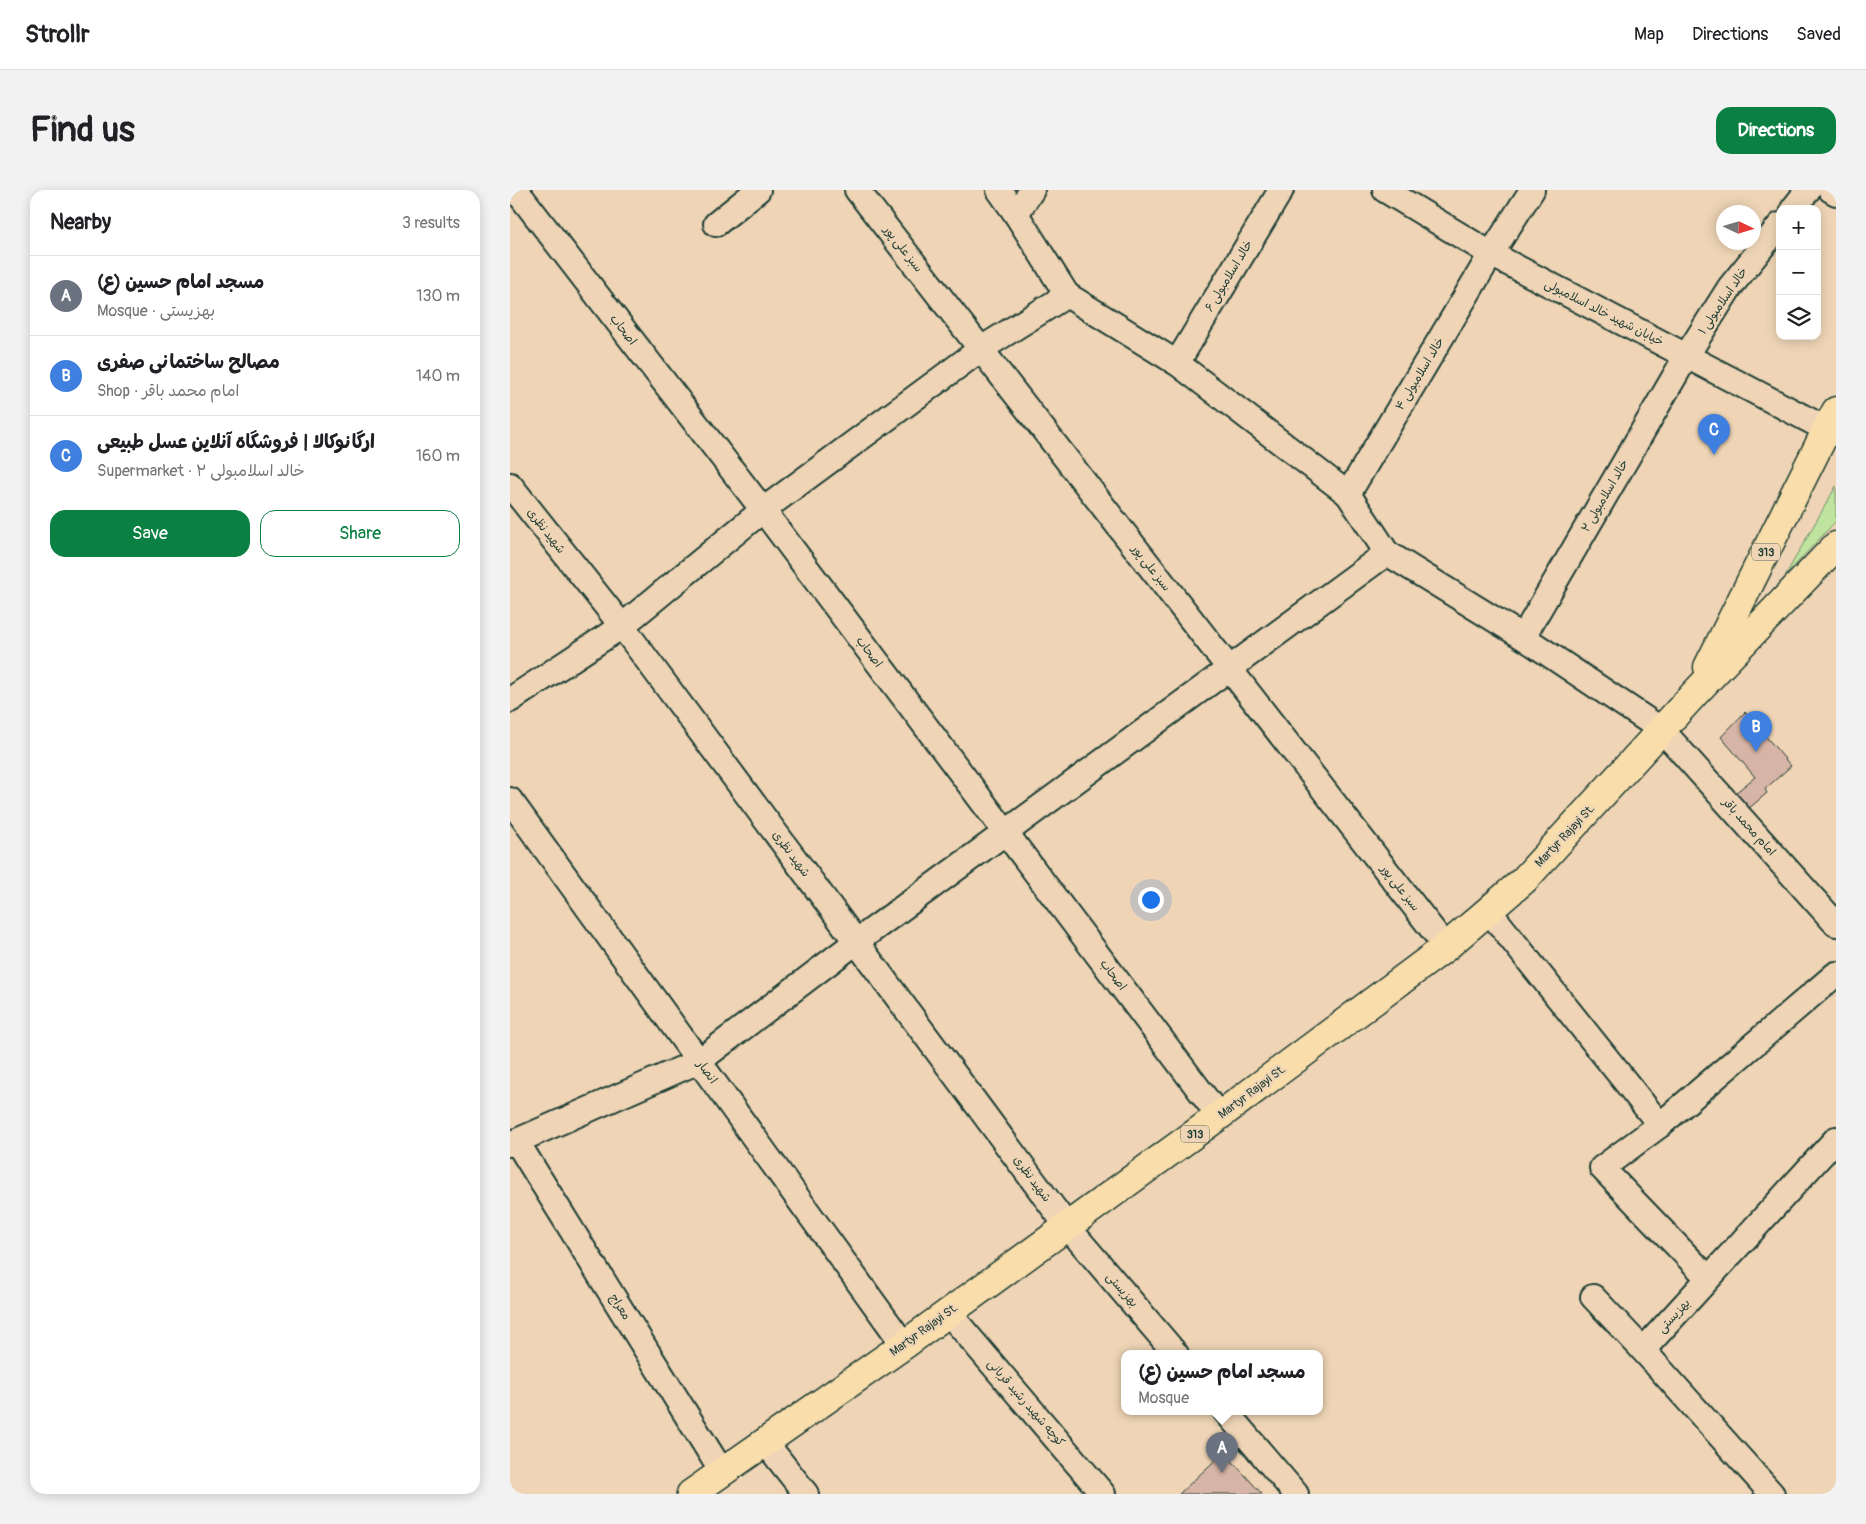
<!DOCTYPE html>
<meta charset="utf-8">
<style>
body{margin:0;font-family:Pangolin,"Playpen Sans Arabic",sans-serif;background:#f2f2f2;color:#202124}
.controls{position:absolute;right:15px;top:15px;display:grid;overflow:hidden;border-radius:10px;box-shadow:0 2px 12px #0003}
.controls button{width:45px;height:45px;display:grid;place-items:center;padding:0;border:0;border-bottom:1px solid #e0e0e0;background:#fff;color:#202124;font:25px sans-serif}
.compass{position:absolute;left:1206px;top:15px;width:45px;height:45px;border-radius:50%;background:#fff;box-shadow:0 2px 12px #0003;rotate:94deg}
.you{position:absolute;left:640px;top:709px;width:18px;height:18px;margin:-12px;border:4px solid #fff;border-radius:50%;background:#1a73e8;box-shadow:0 0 0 8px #1a73e833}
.badge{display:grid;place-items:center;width:32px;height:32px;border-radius:50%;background:#0b8043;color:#fff;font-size:16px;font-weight:700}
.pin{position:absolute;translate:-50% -41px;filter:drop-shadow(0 1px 2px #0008)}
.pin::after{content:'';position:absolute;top:26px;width:18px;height:15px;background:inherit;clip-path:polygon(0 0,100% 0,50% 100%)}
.popup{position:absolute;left:611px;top:1160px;width:202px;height:65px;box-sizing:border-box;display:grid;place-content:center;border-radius:10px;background:#fff;filter:drop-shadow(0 1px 4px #0005);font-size:16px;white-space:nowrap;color:#757577}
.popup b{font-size:19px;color:#202124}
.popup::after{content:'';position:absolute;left:50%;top:100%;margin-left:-10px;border:10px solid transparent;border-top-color:#fff}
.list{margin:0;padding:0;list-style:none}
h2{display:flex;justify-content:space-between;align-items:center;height:65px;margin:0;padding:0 20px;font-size:21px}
h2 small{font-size:16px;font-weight:400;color:#757577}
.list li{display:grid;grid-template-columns:32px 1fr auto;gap:15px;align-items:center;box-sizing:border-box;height:80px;padding:0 20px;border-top:1px solid #e0e0e0}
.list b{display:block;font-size:19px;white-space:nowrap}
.list p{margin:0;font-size:16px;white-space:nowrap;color:#757577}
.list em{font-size:16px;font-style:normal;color:#757577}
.actions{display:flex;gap:10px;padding:15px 20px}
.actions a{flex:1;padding:11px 0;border:1px solid #0b8043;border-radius:15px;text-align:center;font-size:18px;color:#0b8043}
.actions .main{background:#0b8043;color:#fff}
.icon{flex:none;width:28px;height:28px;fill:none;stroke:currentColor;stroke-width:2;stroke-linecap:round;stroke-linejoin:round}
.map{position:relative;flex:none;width:1326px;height:1304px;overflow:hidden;border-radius:15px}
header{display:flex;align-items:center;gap:30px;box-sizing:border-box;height:70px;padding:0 25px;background:#fff;border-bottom:1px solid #e0e0e0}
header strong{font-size:24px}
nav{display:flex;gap:28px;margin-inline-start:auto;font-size:18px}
.intro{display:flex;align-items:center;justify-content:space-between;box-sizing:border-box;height:120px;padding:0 30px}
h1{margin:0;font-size:35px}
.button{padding:12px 22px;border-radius:15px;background:#0b8043;color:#fff;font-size:18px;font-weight:700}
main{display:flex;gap:30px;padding:0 30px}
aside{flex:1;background:#fff;border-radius:15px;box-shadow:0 2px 12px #0003}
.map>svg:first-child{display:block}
.green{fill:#bfe49f;stroke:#6f906a}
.building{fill:#d6b4a6;stroke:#1f3d34}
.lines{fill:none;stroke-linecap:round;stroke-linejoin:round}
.street-casing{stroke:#1f3d34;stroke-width:28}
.primary-casing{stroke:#1f3d34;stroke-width:31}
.street{stroke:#efd5b6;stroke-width:24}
.primary{stroke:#f9deab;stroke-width:28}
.labels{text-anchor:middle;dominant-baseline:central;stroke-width:4.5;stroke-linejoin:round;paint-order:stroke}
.shield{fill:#efd5b6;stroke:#5d6b5b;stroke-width:1}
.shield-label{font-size:11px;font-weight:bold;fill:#1f3d34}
.street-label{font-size:12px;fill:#1f3d34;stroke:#efd5b6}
</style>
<header>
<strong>Strollr</strong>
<nav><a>Map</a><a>Directions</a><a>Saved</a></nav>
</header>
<div class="intro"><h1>Find us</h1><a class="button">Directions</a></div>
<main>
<aside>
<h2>Nearby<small>3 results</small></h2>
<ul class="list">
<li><span class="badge" style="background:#6b7280">A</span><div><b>مسجد امام حسین (ع)</b><p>Mosque · بهزیستی</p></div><em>130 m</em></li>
<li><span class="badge" style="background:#3f7fe0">B</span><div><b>مصالح ساختمانی صفری</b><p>Shop · امام محمد باقر</p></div><em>140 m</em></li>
<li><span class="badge" style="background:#3f7fe0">C</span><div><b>ارگانوکالا | فروشگاه آنلاین عسل طبیعی</b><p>Supermarket · خالد اسلامبولی ۲</p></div><em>160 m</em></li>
</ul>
<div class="actions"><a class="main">Save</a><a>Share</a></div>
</aside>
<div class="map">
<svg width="1326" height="1304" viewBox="0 0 1326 1304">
<rect width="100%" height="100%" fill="#efd5b6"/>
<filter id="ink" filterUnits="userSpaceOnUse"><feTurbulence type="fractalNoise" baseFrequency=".02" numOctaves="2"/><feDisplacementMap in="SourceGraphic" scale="10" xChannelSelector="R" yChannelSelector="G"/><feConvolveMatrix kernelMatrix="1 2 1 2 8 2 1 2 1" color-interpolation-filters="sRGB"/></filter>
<g filter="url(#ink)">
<!-- green -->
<polygon class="green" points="1326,296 1326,331 1275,386 1325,298"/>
<!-- building -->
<g class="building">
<polygon points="1235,522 1281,576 1255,599 1257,603 1237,620 1224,604 1245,587 1211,547"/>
<polygon points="714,1262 752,1304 669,1304"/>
</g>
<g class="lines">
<defs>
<g id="street">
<polyline points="6,0 253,320 709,926"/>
<polyline points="347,0 936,757"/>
<polyline points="489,0 506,24 557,105 667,173 838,304 877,363 1013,447 1152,540 1326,734"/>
<polyline points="875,0 981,64 1318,240"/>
<polyline points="1321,0 1326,3"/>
<polyline points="1283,19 1298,0"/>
<polyline points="506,24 522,0"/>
<polyline points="206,34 248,0"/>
<polyline points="667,173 771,0"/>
<polyline points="0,295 112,436 557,1036 666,1164"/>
<polyline points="838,304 981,64 1022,0"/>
<polyline points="1013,447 1177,165 1220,97 1270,35"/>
<polyline points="0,510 112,436 253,320 471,159 557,105"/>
<polyline points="0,610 394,1155"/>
<polyline points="979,721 1150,935 1326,784"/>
<polyline points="1150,935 1092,978 1198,1088"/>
<polyline points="7,952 212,1282"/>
<polyline points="0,954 189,871 346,752 877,363"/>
<polyline points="1083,1107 1133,1160"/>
<polyline points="438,1122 593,1304"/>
<polyline points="716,1222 786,1304"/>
<polyline points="255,1252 296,1304"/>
<polyline points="1262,1304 1133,1160 1326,949"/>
</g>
<g id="primary">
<polyline points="1198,477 1326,221"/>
<polyline points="181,1304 394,1155 709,926 936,757 1014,690 1186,502 1326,356"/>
</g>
</defs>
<!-- street casing -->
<use href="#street" class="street-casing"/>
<!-- primary casing -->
<use href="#primary" class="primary-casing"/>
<!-- street -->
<use href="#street" class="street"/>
<!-- primary -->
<use href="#primary" class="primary"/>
</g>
</g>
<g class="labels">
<!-- shield labels -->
<g class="shield">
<rect x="1242" y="353.5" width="28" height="17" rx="4"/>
<rect x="671" y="935.5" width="28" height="17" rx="4"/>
</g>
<g class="shield-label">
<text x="1256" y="362">313</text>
<text x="685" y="944">313</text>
</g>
<!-- street labels -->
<g class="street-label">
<text transform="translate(393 59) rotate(52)">سبز علی پور</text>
<text transform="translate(719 86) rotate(-59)">خالد اسلامبولی ۶</text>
<text transform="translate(1213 111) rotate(-56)">خالد اسلامبولی ۱</text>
<text transform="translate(1094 123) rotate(27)">خیابان شهید خالد اسلامبولی</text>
<text transform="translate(113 140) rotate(52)">اصحاب</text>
<text transform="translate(910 184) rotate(-59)">خالد اسلامبولی ۴</text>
<text transform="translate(1095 306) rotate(-60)">خالد اسلامبولی ۲</text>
<text transform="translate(36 341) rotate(52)">شهید نظری</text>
<text transform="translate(641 378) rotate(52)">سبز علی پور</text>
<text transform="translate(359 462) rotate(53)">اصحاب</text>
<text transform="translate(1239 637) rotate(48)">امام محمد باقر</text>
<text transform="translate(1055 646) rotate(-47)">Martyr Rajayi St.</text>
<text transform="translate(281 664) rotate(53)">شهید نظری</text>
<text transform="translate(890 698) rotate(52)">سبز علی پور</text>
<text transform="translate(603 785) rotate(53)">اصحاب</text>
<text transform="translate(197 882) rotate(54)">انصار</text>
<text transform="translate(742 902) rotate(-37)">Martyr Rajayi St.</text>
<text transform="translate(522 989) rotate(53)">شهید نظری</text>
<text transform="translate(612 1100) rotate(49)">بهزیستی</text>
<text transform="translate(110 1117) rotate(58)">معراج</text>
<text transform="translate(1164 1126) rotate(-47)">بهزیستی</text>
<text transform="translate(414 1140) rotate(-36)">Martyr Rajayi St.</text>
<text transform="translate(516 1213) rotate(49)">کوچه شهید رشید قربانی</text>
</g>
</g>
</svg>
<div class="controls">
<button>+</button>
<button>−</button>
<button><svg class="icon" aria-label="layers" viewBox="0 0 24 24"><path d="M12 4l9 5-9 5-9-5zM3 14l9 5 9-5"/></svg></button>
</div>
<svg class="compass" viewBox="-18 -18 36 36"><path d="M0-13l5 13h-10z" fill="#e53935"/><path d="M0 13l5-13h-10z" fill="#757577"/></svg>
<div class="you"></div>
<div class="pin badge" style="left:712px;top:1283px;background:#6b7280">A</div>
<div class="popup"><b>مسجد امام حسین (ع)</b>Mosque</div>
<div class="pin badge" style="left:1246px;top:562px;background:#3f7fe0">B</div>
<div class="pin badge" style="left:1204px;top:265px;background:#3f7fe0">C</div>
</div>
</main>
